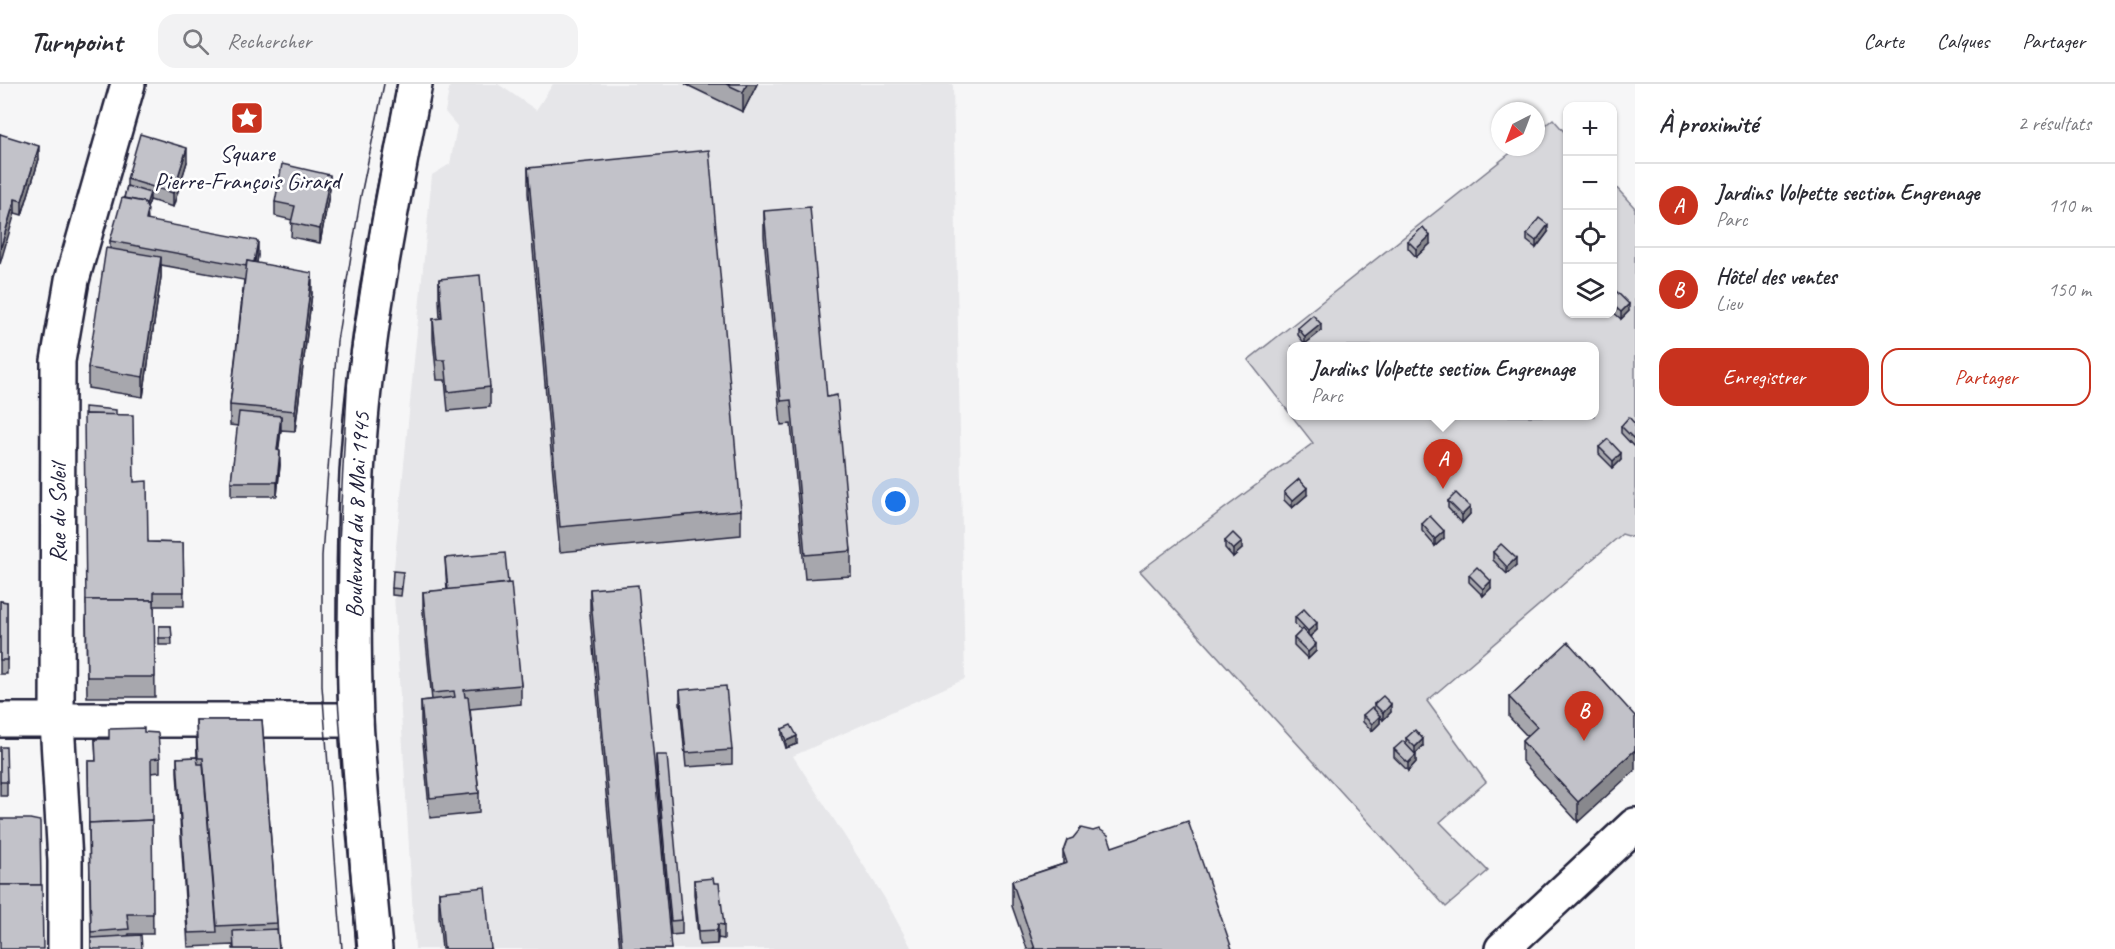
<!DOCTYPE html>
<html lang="fr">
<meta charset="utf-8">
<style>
body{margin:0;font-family:Caveat,sans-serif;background:#f2f2f3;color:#2b2b33}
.controls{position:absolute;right:18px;top:18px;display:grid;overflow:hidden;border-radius:12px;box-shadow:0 2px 4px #0004}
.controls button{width:54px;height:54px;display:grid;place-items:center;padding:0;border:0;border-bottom:2px solid #e1e1e2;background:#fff;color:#2b2b33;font:30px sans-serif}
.compass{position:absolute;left:1491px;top:18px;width:54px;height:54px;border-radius:50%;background:#fff;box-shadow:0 2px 4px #0004;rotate:222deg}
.you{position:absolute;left:896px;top:418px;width:21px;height:21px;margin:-15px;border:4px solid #fff;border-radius:50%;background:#1a73e8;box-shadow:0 0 0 9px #1a73e833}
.badge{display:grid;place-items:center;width:39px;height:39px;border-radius:50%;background:#c8321e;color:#fff;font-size:20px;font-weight:700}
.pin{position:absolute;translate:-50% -50px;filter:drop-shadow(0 2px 3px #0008)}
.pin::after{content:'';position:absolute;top:32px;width:21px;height:18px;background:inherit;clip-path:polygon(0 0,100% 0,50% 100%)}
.popup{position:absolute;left:1287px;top:258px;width:312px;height:78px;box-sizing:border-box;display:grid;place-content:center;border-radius:12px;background:#fff;filter:drop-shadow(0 2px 4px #0005);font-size:20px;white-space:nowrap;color:#7c7c81}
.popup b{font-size:22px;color:#2b2b33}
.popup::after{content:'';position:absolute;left:50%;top:100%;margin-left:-12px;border:12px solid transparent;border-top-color:#fff}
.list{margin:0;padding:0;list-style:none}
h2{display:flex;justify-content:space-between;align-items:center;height:78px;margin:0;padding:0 24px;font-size:26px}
h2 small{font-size:20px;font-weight:400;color:#7c7c81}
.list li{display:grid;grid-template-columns:39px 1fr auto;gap:18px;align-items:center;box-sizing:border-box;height:84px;padding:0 24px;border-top:2px solid #e1e1e2}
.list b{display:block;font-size:22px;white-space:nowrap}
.list p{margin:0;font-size:20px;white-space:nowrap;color:#7c7c81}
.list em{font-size:20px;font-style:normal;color:#7c7c81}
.actions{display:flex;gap:12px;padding:18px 24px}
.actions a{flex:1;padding:14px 0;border:2px solid #c8321e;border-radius:18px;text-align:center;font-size:21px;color:#c8321e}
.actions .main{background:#c8321e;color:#fff}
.icon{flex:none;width:33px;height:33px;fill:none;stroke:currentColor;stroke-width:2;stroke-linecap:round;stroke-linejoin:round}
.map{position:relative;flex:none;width:1635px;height:865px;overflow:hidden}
header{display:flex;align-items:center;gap:36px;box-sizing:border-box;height:84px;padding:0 30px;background:#fff;border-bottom:2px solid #e1e1e2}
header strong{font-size:28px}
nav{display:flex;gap:33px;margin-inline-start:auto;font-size:21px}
.search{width:420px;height:54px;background:#f2f2f3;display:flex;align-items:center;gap:15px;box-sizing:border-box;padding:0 21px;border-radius:18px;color:#7c7c81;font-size:22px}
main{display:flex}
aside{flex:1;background:#fff}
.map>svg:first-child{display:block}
.built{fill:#e6e6e9}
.green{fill:#d7d7db;stroke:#7c7c8b;stroke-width:1.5;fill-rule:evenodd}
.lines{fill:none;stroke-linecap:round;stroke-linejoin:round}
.minor-casing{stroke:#22223b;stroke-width:38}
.major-casing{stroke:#22223b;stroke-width:38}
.minor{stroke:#fff;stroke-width:33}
.major{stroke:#fff;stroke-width:33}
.tram{stroke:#22223b;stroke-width:1.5}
.wall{fill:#a7a7ad;stroke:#22223b;stroke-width:1.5}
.shaded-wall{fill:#88888d;stroke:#22223b;stroke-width:1.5}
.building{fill:#c2c2c9;stroke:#22223b;stroke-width:1.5}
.labels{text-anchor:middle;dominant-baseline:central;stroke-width:5;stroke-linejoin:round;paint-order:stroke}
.poi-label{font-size:24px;fill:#22223b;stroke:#fff}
.street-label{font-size:24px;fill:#22223b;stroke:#fff}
</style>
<header>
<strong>Turnpoint</strong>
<div class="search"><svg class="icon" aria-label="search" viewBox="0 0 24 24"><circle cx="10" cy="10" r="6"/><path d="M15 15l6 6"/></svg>Rechercher</div>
<nav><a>Carte</a><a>Calques</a><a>Partager</a></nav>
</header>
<main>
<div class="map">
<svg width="1635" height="865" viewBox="0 0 1635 865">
<rect width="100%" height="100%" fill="#f6f6f7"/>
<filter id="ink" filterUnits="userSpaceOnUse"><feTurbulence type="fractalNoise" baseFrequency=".0167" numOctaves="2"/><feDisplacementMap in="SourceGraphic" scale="12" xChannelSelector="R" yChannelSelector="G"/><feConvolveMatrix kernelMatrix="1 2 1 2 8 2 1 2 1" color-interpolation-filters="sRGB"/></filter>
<g filter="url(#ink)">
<!-- built -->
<polygon class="built" points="450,0 498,0 536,26 553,0 953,0 965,595 793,672 884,813 912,865 415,865 393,494 432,91 450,80 457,42 445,28"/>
<!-- green -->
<path class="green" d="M1553 35 1567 51 1568 230H1612L1613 100 1635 124V454L1622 450 1427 617 1486 698 1440 738 1488 787 1446 823 1140 487 1313 359 1248 276 1518 63H1536V49ZM1292 262H1594V332H1292Z"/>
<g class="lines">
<defs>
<g id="minor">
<polyline points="0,636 356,636"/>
<path id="s1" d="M65 865V777L57 638 58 277 72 196 128 0"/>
</g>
<g id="major">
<path id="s2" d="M375 865C368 788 360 711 356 635 353 561 354 486 356 412 361 273 389 136 415 0"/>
<polyline points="1502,865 1635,741"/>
</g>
</defs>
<!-- minor casing -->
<use href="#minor" class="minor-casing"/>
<!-- major casing -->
<use href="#major" class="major-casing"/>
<!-- minor -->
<use href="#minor" class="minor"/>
<!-- major -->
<use href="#major" class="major"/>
<!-- tram -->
<g class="tram">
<polyline points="342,865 322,602 322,472 337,257 361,111 384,0"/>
<polyline points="356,865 337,602 339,459 348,287 375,112 397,0"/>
</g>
</g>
<!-- wall -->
<g class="wall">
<polygon points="685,0 757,0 743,28"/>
<polygon points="0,50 39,75 22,131 15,129"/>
<polygon points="187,78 173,123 150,116 147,124 148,137 258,171 257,179 312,209 295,347 281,346 278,366 280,381 277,412 231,412 231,398 238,342 230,341 230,321 244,196 161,181 161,193 143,313 88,304 88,284 110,164 110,157 124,114 127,102 127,95"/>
<polygon points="528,84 741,426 741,451 560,468 528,109"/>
<polygon points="330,105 320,159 291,153 292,136 275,132 275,118"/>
<polygon points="764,127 827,313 851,467 851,492 805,495 791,340 781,341 764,152"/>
<polygon points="1548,148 1536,164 1527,157 1527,150"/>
<polygon points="1408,157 1430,160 1416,173 1408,164"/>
<polygon points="439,195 490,303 490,323 448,327 445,296 437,296 433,255 433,235 440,235 439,215"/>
<polygon points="1612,208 1629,227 1621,235 1612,227"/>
<polygon points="1298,244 1321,247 1305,260 1298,251"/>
<polygon points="116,331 134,398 148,458 183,459 184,522 154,522 155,613 87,613 86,536"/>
<polygon points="1635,340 1634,363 1621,349 1621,342"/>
<polygon points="1599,363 1621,376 1613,384 1599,370"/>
<polygon points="1284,408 1307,411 1292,424 1284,416"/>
<polygon points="1448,417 1470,430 1462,439 1448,424"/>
<polygon points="1422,440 1444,454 1435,462 1422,447"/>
<polygon points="1225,457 1242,465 1233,473 1225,464"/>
<polygon points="1493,468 1516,482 1507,490 1493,476"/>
<polygon points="445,474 508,499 521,601 521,620 470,625 479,709 479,729 430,734 421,637 421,617 432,616 423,528 423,508 447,506"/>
<polygon points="1469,491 1491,504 1483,512 1469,498"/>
<polygon points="403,495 401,512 392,511 392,504"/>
<polygon points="590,505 671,865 620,865 590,530"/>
<polygon points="0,517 7,518 7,590 0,590"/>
<polygon points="1295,533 1317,546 1310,553 1316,567 1308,575 1294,561 1294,554 1301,547 1295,540"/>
<polygon points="159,542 171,542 172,561 159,561"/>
<polygon points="680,606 732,666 732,680 686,683 680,620"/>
<polygon points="1509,613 1635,632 1578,738 1522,677 1522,657 1527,652 1509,633"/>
<polygon points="1374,620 1391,628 1383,636 1380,633 1380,639 1372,647 1363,638 1363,631 1374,625"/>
<polygon points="196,636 262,636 279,865 233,865 233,861 188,863 177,688 177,674 197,673"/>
<polygon points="782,645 797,660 786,664 782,652"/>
<polygon points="144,648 160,674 160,688 151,689 153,850 129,850 129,851 91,865 88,677 96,677 95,655 109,655"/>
<polygon points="1406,654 1423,662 1415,670 1416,678 1408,687 1394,673 1394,665 1406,660"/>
<polygon points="0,663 7,698 7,712 0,712"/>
<polygon points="656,671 682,836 682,850 671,851 656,685"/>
<polygon points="1112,763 1232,865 1027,865 1012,822 1012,797 1063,780 1063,767"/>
<polygon points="694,796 714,799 724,841 724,855 718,854 717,860 699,861 694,810"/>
<polygon points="439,808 491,865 442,865 439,833"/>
</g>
<!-- shaded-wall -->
<g class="shaded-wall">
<polygon points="747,0 757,0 743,28 743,8"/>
<polygon points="39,62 39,75 22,131 22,117"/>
<polygon points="187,64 187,78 173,123 173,109"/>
<polygon points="330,91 330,105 320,159 320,145"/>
<polygon points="150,109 150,116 144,132 144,125"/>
<polygon points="15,115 15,129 0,180 0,166"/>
<polygon points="1548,141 1548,148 1536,164 1536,157"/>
<polygon points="1430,152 1430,160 1416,173 1416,165"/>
<polygon points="258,157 258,171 254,198 254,184"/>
<polygon points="161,173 161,193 143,313 143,293"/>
<polygon points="312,189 312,209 295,347 295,327"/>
<polygon points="1629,220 1629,227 1621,235 1621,228"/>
<polygon points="1321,240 1321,247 1305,260 1305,253"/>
<polygon points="281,332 281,346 277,380 277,366"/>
<polygon points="280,367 280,381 277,412 277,398"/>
<polygon points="1621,369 1621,376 1613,384 1613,377"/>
<polygon points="1307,404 1307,411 1292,424 1292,417"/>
<polygon points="1470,423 1470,430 1462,439 1462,431"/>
<polygon points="1444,447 1444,454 1435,462 1435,455"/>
<polygon points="1242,458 1242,465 1233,473 1233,466"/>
<polygon points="1516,474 1516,482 1507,490 1507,483"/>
<polygon points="1491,497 1491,504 1483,512 1483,505"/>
<polygon points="1317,539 1317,546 1308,554 1308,547"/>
<polygon points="1316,560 1316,567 1308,575 1308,568"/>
<polygon points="1391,620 1391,628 1383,636 1383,629"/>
<polygon points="1380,632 1380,639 1372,647 1372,640"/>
<polygon points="797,652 797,660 786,664 786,657"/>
<polygon points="1423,655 1423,662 1415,670 1415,663"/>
<polygon points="1635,666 1635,686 1578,738 1578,718"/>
<polygon points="1416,671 1416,678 1408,687 1408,679"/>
<polygon points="718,840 718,854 717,860 717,846"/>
</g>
<!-- building -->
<g class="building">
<polygon points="726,0 747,0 743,8"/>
<polygon points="0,50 39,62 22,117 15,115 0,166"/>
<polygon points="140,50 187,64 173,109 127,95"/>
<polygon points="709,66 741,426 560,443 528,84"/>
<polygon points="282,80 330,91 320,145 291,139 295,122 275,118"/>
<polygon points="127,102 150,109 146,121 144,118 124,114"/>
<polygon points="122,114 144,118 148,126 146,136 258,157 254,178 247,177 246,182 110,157"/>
<polygon points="810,123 827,313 837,311 851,467 805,471 791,316 781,317 764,127"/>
<polygon points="1539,134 1548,141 1536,157 1527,150"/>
<polygon points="1423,143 1430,152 1416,165 1408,157"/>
<polygon points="106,164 161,173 143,293 88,284"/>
<polygon points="247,177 312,189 295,327 230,321"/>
<polygon points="480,191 490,303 448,308 445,276 437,276 433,235 442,234 439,195"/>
<polygon points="1615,206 1629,220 1621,228 1612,220 1612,208"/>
<polygon points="1313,231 1321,240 1305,253 1298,244"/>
<polygon points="85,323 116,326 116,331 85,330"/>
<polygon points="239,328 281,332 277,366 280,367 277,398 231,398"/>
<polygon points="84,330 133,331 134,398 147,397 148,458 183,459 184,508 154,508 154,520 154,516 86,516 86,522"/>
<polygon points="1629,333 1635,340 1634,355 1621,342"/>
<polygon points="1608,355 1621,369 1613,377 1599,363"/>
<polygon points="1299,395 1307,404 1292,417 1284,408"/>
<polygon points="1456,409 1470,423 1462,431 1448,417"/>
<polygon points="1430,432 1444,447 1435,455 1422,440"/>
<polygon points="1233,449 1242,458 1233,466 1225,457"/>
<polygon points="1501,460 1516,474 1507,483 1493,468"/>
<polygon points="505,469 508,499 448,506 445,474"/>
<polygon points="1477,483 1491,497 1483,505 1469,491"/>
<polygon points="393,487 403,488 401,505 392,504"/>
<polygon points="511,499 521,601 464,606 465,613 468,613 479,709 430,714 421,617 455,613 454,607 433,609 423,508"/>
<polygon points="638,501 671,865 622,865 590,505"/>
<polygon points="86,516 154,516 155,593 87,593"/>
<polygon points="0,517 7,518 7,576 0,576"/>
<polygon points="1304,525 1317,539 1308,547 1295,533"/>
<polygon points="159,542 171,542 172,554 159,554"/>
<polygon points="1303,545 1316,560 1308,568 1294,554"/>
<polygon points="1568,558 1635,632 1635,666 1578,718 1522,657 1537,643 1509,613"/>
<polygon points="726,602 732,666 686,669 680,606"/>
<polygon points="1383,612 1391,620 1383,629 1374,620"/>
<polygon points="1372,623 1380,632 1372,640 1363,631"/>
<polygon points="196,636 262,636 277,839 217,842 203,674 198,674"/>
<polygon points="791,641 797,652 786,657 782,645"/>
<polygon points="144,644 144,648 158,649 160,674 151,675 152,736 89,739 89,744 88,677 96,677 95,655 109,655 109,645"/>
<polygon points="1415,646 1423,655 1415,663 1406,654"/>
<polygon points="1403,657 1416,671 1408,679 1394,665"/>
<polygon points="0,663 6,663 7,698 0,698"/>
<polygon points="656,671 667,671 682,836 671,837"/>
<polygon points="197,673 198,680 203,680 217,848 188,849 177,674"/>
<polygon points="0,735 30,735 40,737 41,801 0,801"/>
<polygon points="152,736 153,830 127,830 129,845 91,848 89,739"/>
<polygon points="1188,737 1232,865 1035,865 1012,797 1067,779 1063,767 1067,756 1073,754 1081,744 1093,747 1099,745 1108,751 1112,763"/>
<polygon points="713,794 714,799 719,799 724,841 718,840 717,846 699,847 694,796"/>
<polygon points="0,801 42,801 43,865 0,865"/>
<polygon points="485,803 491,865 444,865 439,808"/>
<polygon points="277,845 279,865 234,865 233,847"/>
<polygon points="141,851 142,865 91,865 91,854"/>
</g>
</g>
<!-- icons -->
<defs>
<symbol id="sight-square" viewBox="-11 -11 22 22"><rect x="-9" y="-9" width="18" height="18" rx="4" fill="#c8321e" stroke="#fff"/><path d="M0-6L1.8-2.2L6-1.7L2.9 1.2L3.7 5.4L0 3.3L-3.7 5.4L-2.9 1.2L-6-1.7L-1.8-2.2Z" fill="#fff"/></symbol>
</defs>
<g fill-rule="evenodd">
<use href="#sight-square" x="228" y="15" width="38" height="38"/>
</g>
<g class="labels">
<!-- poi labels -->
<g class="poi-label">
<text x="247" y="69">Square<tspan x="247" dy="28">Pierre-François Girard</tspan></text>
</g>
<!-- street labels -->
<g class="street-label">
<text stroke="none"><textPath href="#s1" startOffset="436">Rue du Soleil</textPath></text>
<text stroke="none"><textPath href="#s2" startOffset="435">Boulevard du 8 Mai 1945</textPath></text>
</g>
</g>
</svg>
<div class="controls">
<button>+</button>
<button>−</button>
<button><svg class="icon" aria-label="locate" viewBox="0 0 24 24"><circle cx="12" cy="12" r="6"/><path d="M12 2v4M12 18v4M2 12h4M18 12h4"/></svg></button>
<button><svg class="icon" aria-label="layers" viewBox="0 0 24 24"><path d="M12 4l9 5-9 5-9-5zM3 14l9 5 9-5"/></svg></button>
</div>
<svg class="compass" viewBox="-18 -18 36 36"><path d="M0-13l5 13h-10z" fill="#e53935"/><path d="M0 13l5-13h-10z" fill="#7c7c81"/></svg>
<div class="you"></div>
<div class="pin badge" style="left:1443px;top:405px">A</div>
<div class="popup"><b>Jardins Volpette section Engrenage</b>Parc</div>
<div class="pin badge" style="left:1584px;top:657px">B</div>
</div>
<aside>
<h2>À proximité<small>2 résultats</small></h2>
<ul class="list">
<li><span class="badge">A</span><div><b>Jardins Volpette section Engrenage</b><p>Parc</p></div><em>110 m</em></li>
<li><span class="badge">B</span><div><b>Hôtel des ventes</b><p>Lieu</p></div><em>150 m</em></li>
</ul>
<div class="actions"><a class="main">Enregistrer</a><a>Partager</a></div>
</aside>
</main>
